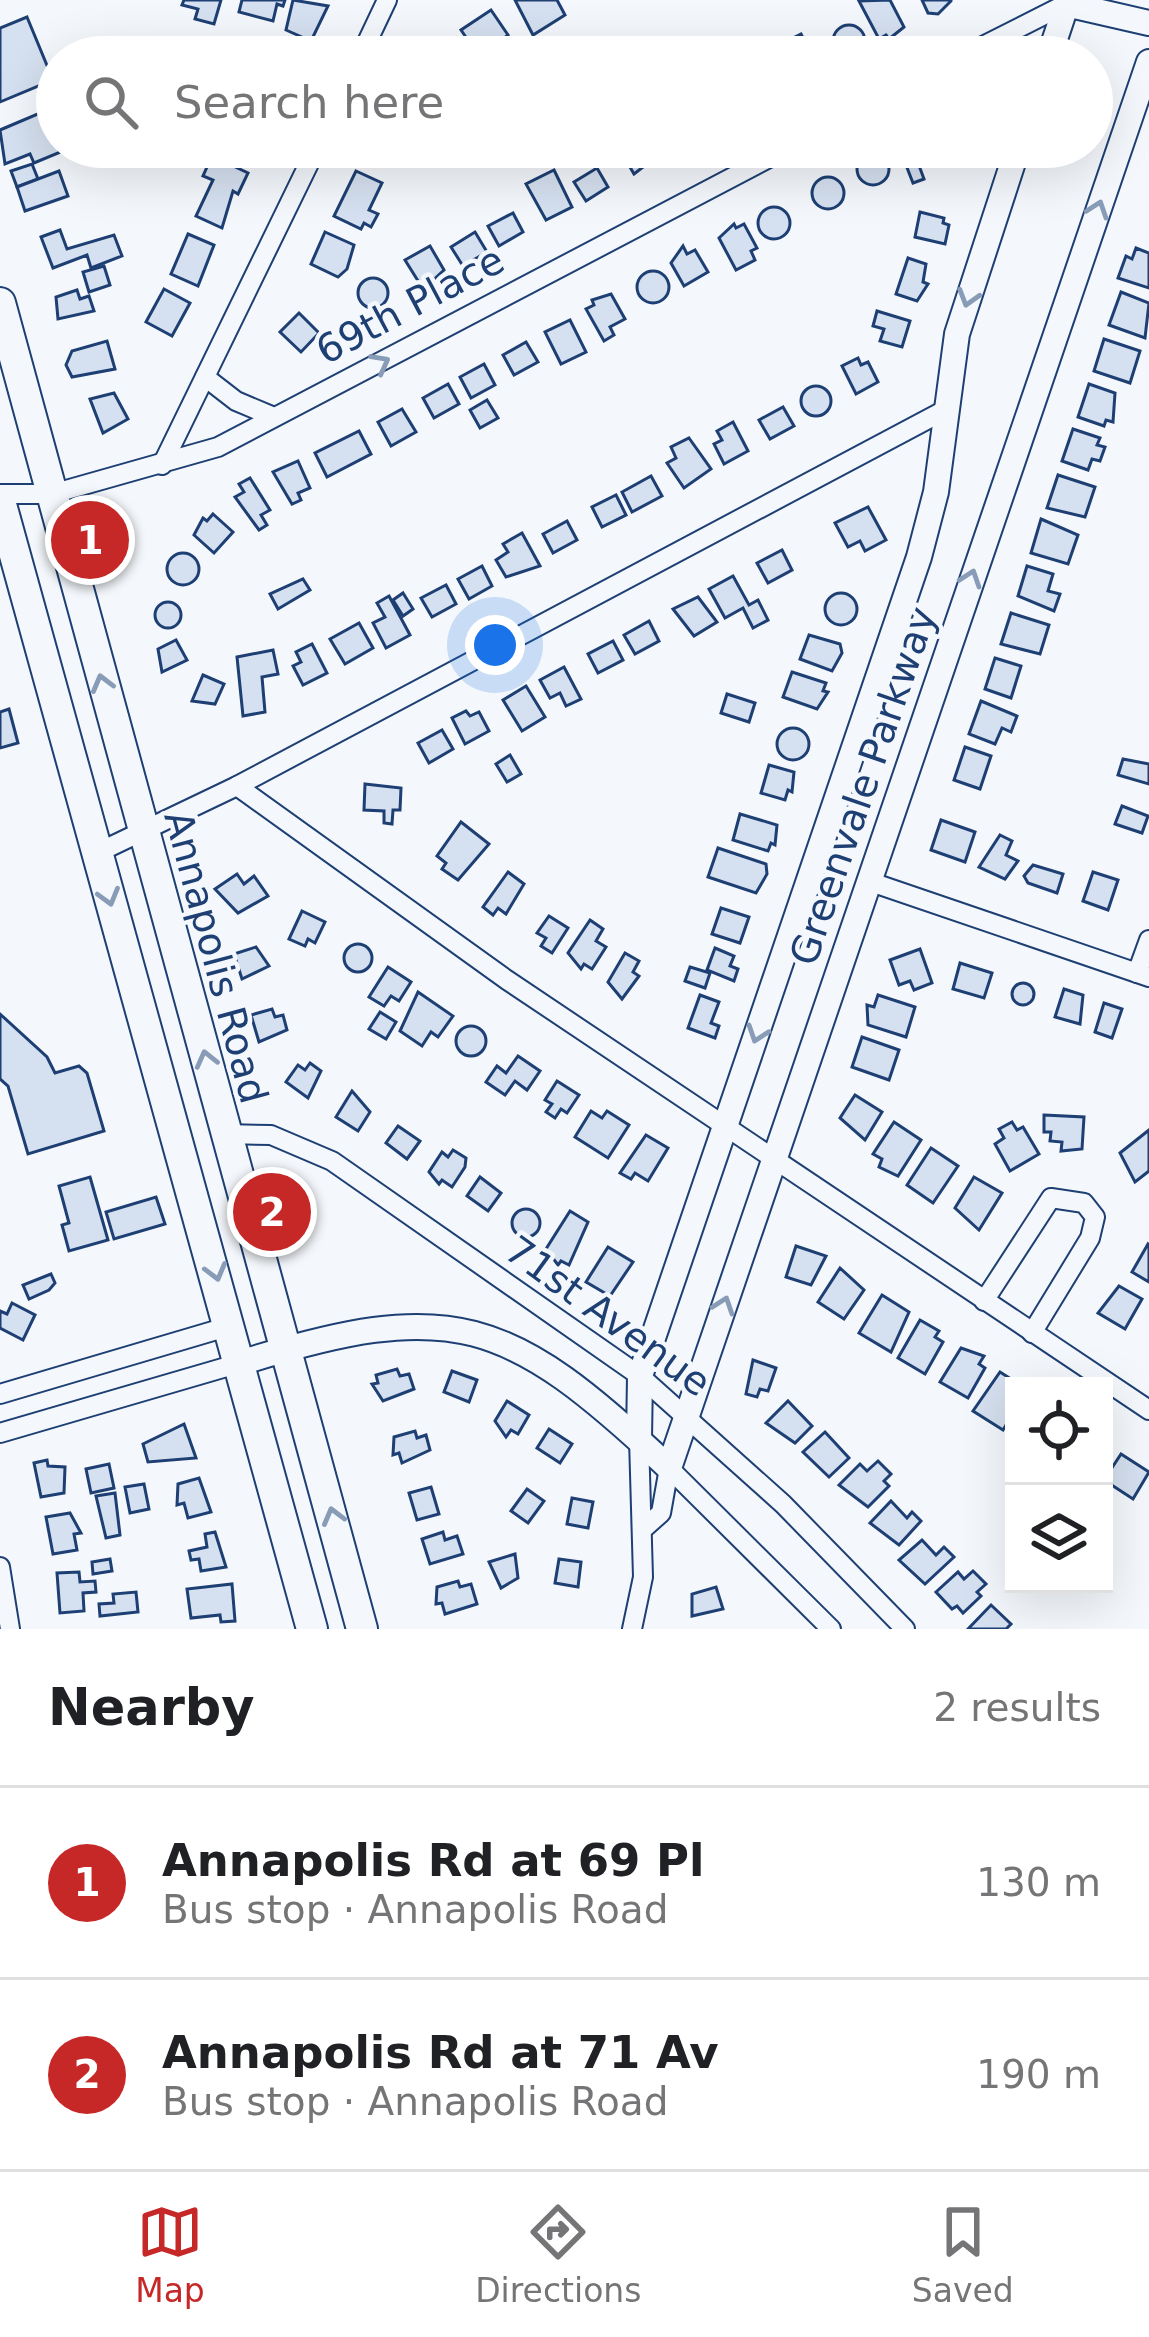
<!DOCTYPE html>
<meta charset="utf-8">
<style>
body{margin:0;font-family:"DejaVu Sans",sans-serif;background:#f6f6f6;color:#202124}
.controls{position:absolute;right:36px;bottom:36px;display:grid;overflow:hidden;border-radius:0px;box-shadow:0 12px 48px #0002}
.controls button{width:108px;height:108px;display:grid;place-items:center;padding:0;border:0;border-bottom:3px solid #e0e0e0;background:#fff;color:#202124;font:60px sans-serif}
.you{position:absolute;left:495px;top:645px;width:42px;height:42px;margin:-30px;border:9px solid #fff;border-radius:50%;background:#1a73e8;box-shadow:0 0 0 18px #1a73e833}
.badge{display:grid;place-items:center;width:78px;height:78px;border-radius:50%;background:#c62828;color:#fff;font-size:39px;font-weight:700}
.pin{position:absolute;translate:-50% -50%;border:6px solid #fff;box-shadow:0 3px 12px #0006}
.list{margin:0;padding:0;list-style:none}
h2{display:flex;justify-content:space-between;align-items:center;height:156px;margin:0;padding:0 48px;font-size:51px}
h2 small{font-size:39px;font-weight:400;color:#757577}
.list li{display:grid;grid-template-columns:78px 1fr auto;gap:36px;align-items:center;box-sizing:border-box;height:192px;padding:0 48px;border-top:3px solid #e0e0e0}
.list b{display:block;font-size:45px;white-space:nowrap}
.list p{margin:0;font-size:39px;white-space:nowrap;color:#757577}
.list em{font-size:39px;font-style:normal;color:#757577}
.icon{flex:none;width:66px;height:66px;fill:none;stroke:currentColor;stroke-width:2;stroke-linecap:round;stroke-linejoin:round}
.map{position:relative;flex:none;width:1149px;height:1629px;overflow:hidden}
.search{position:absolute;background:#fff;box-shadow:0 12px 48px #0002;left:36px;right:36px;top:36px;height:132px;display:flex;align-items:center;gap:30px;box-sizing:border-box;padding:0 42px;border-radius:66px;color:#757577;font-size:45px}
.sheet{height:540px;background:#fff}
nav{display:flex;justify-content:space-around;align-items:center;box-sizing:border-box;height:168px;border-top:3px solid #e0e0e0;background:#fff;font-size:33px;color:#757577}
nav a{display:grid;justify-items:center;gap:6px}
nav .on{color:#c62828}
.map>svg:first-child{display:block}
.building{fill:#d5e0f0;stroke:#1d3f73;stroke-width:3}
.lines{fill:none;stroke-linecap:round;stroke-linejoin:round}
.minor-casing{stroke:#1d3f73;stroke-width:22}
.tertiary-casing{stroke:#1d3f73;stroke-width:28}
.primary-casing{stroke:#1d3f73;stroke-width:34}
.minor{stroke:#f4f7fb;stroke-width:18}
.tertiary{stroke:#f4f7fb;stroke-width:24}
.primary{stroke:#f4f7fb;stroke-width:30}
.oneway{stroke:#889bb7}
.labels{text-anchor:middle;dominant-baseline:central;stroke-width:9;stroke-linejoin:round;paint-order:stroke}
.street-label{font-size:39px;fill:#1d3f73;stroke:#f4f7fb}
</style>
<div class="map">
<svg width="1149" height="1629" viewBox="0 0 1149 1629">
<rect width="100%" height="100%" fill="#f4f7fb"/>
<!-- building -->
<g class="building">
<polygon points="184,0 221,0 214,24 195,19 198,9 182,5"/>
<polygon points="242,0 285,0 283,6 277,4 273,21 239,12"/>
<polygon points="293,0 328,6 311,41 286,30"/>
<polygon points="515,0 557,0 565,15 533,35"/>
<polygon points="890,0 904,27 889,39 886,35 879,39 859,1"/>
<polygon points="922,0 951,0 951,1 938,14 928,13"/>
<polygon points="491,10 508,35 499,42 504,50 498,54 492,46 479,56 461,30"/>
<polygon points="27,17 53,80 0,102 0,28"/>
<circle cx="849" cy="41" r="16"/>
<polygon points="801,34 813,57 767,57 765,52"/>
<polygon points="48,101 57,147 63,151 34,163 30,154 5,164 0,130 45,111 42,104"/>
<polygon points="651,147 656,157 634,174 619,148"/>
<circle cx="873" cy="169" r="16"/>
<polygon points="212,156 248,173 238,194 233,191 222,228 196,216 213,180 203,176"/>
<polygon points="917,160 924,179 913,183 906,165"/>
<polygon points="32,164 38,179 17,187 11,171"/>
<polygon points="597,168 608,187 586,201 574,182"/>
<polygon points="554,170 572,207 546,220 526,184"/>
<polygon points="59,171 68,196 25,211 17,187"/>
<polygon points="356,171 382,183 369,210 378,214 371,227 364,223 361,229 334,216"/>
<circle cx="828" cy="193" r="16"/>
<circle cx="774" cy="223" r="16"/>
<polygon points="920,212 944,218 943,223 949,225 945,244 915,237"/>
<polygon points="513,213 523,232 499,246 488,226"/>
<polygon points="734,224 736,228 744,224 757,248 751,251 755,260 736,270 719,238"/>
<polygon points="60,230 67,249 114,235 122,256 91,268 87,255 53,268 41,237"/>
<polygon points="325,232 354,245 347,269 338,277 311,264"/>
<polygon points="475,232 487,252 463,266 451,247"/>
<polygon points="188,234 214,245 198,286 171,274"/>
<polygon points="430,246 444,270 429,284 420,284 405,260"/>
<polygon points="683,246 687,254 695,250 708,272 684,286 671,263"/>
<polygon points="1136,248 1149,253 1149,288 1118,278 1126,256 1132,259"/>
<polygon points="908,258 926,264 923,282 928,284 917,301 896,294"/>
<polygon points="104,266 110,285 89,292 83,272"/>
<circle cx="653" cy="287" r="16"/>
<circle cx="373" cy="293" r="15"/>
<polygon points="164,289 190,303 172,336 146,322"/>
<polygon points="77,290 80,299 89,296 94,311 58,319 56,297"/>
<polygon points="1121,292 1149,303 1145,338 1109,325"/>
<polygon points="611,294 625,319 610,327 614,335 604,341 586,309 594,305 592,300"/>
<polygon points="877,311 910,321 902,347 880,341 884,329 873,326"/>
<polygon points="299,313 319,333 301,352 280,332"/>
<polygon points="570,320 586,352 561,364 545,332"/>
<polygon points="1104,339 1140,351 1130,383 1094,371"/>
<polygon points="107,341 115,369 72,377 66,365 72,351"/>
<polygon points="526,342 538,362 514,375 503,355"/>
<polygon points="858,358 861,365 868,362 878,382 856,394 842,366"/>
<polygon points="484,364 495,385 471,398 460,377"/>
<polygon points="448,384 459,404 434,418 423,398"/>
<polygon points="1089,384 1115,393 1113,422 1106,420 1104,426 1078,417"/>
<circle cx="816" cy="401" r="15"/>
<polygon points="114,393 128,419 103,433 90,399"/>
<polygon points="487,400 498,418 480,428 470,410"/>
<polygon points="783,407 794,426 770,439 759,420"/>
<polygon points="402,409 416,432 391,446 378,422"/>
<polygon points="733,422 748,451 724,464 714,444 722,440 717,431"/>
<polygon points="1073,429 1100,438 1097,445 1105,447 1100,461 1092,459 1088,470 1062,461"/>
<polygon points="359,431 371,454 327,477 315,453"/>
<polygon points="689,438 711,469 684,488 667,463 676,458 671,447"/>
<polygon points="298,461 310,488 298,493 301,500 292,504 273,472"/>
<polygon points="1058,475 1095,487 1085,517 1047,508"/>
<polygon points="651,476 662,496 632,512 622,492"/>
<polygon points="250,478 270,510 261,515 267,525 259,530 235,497 244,492 239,484"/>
<polygon points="616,495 626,515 602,527 592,507"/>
<polygon points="868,507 886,540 865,551 860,541 848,547 835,523"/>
<polygon points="213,514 233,532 214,553 194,535 203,518 207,521"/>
<polygon points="1041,519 1078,535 1068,564 1031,553"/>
<polygon points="567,521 577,540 553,553 543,534"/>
<polygon points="522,533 540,566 506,577 496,560 508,552 503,544"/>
<polygon points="782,550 792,570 768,583 757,563"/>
<circle cx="183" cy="569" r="16"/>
<polygon points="482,566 492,586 469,599 458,579"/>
<polygon points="1027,566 1053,574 1048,591 1060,594 1054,611 1018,596"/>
<polygon points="733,576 749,605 758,600 768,620 753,628 743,608 725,618 709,589"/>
<polygon points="303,579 310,590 278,609 270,594"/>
<polygon points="446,585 456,604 432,617 421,598"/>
<polygon points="403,593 413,609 403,616 393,600"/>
<circle cx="841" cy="609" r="16"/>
<polygon points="389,596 410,635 386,648 373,623 385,617 377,603"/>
<polygon points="698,597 717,622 694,636 673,609"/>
<circle cx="168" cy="615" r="13"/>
<polygon points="1011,613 1049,625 1040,654 1001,644"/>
<polygon points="649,621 659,641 635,654 624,635"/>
<polygon points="359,623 373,648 345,664 330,639"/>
<polygon points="809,635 840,644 842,653 832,671 800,659"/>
<polygon points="176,640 187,660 162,672 158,649"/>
<polygon points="613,641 623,660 598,673 588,654"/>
<polygon points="312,644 327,673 303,685 293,666 301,662 296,652"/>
<polygon points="273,650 278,674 262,677 265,712 243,716 237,657"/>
<polygon points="995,658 1021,666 1011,698 985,689"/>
<polygon points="564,667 581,699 566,706 560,693 550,698 540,680"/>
<polygon points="792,672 826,683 823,691 828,692 817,709 783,697"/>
<polygon points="203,675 224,684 215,704 192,701"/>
<polygon points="526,686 545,717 522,731 503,700"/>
<polygon points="727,694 755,703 749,722 721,713"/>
<polygon points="981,701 1017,716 1011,732 1002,728 995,744 969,734"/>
<polygon points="9,709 18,743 0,748 0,712"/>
<polygon points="466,711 470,716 479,712 489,731 465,744 452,718"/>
<circle cx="793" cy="744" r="16"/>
<polygon points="442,730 453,749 429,763 418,743"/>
<polygon points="965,747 991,756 980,789 954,780"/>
<polygon points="510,755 521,774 507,782 496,764"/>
<polygon points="1123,759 1149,764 1149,784 1118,775"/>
<polygon points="769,765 794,772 792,792 788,790 785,800 761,793"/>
<polygon points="365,784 401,788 400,810 393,810 392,824 384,823 384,811 364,810"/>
<polygon points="1122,806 1148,816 1142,833 1115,824"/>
<polygon points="740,814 777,825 775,845 771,843 768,851 733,840"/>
<polygon points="941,820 975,832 965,862 931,850"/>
<polygon points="461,822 489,844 458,880 442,869 446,863 437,856"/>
<polygon points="1000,835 1012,841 1006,855 1018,861 1005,879 979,867"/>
<polygon points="718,848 766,864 767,874 756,893 708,877"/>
<polygon points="1033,865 1063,874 1057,893 1028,883 1024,876"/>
<polygon points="508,872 524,884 506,914 498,908 493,915 483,907"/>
<polygon points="1093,872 1118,880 1108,910 1083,901"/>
<polygon points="237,874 244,884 254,876 268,896 238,913 215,889"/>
<polygon points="721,908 749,917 740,943 712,934"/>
<polygon points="302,911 325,922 315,943 308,939 305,946 289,939"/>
<polygon points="549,916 568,928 552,953 541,946 546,938 537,933"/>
<polygon points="590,920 603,929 596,941 606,947 592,969 584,964 581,969 568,953"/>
<circle cx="358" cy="958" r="14"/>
<polygon points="256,947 269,966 242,979 234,954"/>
<polygon points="715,948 734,956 730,966 738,969 734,981 707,970"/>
<polygon points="920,949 932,983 914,990 910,981 899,985 890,960"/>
<polygon points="625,953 639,961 633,972 639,976 622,999 608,982"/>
<polygon points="960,963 992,973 984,998 953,989"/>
<polygon points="388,967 411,982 399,1001 391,996 384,1006 369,997"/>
<polygon points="690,967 710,973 705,988 685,981"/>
<circle cx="1023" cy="994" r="11"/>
<polygon points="1064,989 1083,995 1080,1024 1055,1017"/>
<polygon points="418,992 453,1016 438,1037 431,1032 422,1046 400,1031"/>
<polygon points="700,995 719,1002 711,1023 719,1026 715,1038 688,1028"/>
<polygon points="878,995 915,1007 906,1037 868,1025 867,1005 874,1007"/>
<polygon points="1104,1003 1122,1009 1112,1038 1095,1032"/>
<polygon points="272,1009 275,1017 283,1015 287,1030 259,1042 251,1015"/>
<polygon points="380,1012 396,1022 386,1039 369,1029"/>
<polygon points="0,1014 47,1057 55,1073 79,1066 87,1073 104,1131 28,1154 8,1086 0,1079"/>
<circle cx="471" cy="1041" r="15"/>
<polygon points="862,1037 899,1050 889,1080 852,1067"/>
<polygon points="518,1056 540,1071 527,1090 515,1081 505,1095 486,1082 497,1066 506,1073"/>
<polygon points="310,1063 321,1071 308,1098 286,1082 298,1065 305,1070"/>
<polygon points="557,1081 579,1095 567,1113 561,1109 555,1118 546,1112 552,1104 545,1100"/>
<polygon points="352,1091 370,1112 358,1131 336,1117"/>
<polygon points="855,1095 882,1112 865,1140 840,1118"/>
<polygon points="591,1111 602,1118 607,1111 629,1125 608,1158 575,1137"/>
<polygon points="1044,1115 1084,1117 1082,1149 1061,1151 1062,1142 1050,1141 1051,1132 1044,1132"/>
<polygon points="894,1122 921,1140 898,1176 879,1167 882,1159 873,1154"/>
<polygon points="1012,1122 1017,1130 1023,1127 1039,1154 1010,1171 995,1144 1004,1138 999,1129"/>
<polygon points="398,1126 420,1141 407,1159 386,1143"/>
<polygon points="1149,1130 1149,1171 1135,1182 1120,1153"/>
<polygon points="646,1135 668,1148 648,1181 635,1173 631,1179 620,1173"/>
<polygon points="931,1148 958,1166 933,1203 907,1185"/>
<polygon points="453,1150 466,1158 465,1167 452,1187 442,1180 439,1184 429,1172 442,1152 448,1157"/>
<polygon points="90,1177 108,1240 69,1251 62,1225 69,1223 59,1186"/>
<polygon points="480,1177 501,1193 488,1211 467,1196"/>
<polygon points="974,1177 1002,1193 979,1230 955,1208"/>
<polygon points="156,1197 165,1224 114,1239 106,1212"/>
<circle cx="526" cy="1223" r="14"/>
<polygon points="570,1211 588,1222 569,1265 561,1261 558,1265 546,1249"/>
<polygon points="1148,1244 1149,1245 1149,1282 1132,1272"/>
<polygon points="796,1246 826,1256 811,1285 786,1277"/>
<polygon points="608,1247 633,1262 610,1296 586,1282"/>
<polygon points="840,1268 864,1290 844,1319 818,1302"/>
<polygon points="51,1274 55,1283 49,1290 29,1299 23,1285"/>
<polygon points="1119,1286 1142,1299 1125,1329 1098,1313"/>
<polygon points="882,1295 909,1312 891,1352 859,1333"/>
<polygon points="12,1303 35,1315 23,1340 0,1328 0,1311 7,1314"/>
<polygon points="920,1320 939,1331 935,1337 943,1342 925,1374 898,1358"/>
<polygon points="961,1348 984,1356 979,1364 985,1368 968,1398 940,1382"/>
<polygon points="753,1360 776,1368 768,1391 760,1389 757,1397 746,1394"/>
<polygon points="397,1369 400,1376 409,1374 414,1389 383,1401 372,1384 378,1383 376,1375"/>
<polygon points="452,1371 477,1380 469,1402 444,1392"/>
<polygon points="1000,1372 1022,1386 1014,1386 1014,1412 1003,1430 973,1411"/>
<polygon points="507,1401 529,1415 518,1434 511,1430 506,1437 495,1421"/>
<polygon points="788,1401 812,1426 795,1443 766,1423"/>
<polygon points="184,1424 196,1458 148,1462 143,1444"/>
<polygon points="549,1429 572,1444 560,1463 537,1448"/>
<polygon points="415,1431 417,1438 426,1435 430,1450 402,1463 399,1453 393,1455 394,1437"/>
<polygon points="825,1432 849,1458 829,1477 803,1452"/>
<polygon points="1121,1454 1149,1472 1133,1499 1104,1480"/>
<polygon points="47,1460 48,1466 65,1467 64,1493 41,1497 34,1463"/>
<polygon points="878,1461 891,1474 884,1481 889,1486 868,1507 839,1485 860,1464 867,1471"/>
<polygon points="109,1464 114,1488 91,1493 86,1469"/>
<polygon points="199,1478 211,1512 188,1518 184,1503 177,1505 178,1484"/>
<polygon points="144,1484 149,1509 130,1513 125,1487"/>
<polygon points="431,1487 439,1514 417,1520 409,1493"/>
<polygon points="527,1489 544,1501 528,1523 511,1511"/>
<polygon points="115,1493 120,1535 106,1538 96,1496"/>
<polygon points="572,1498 593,1502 588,1528 567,1524"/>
<polygon points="891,1501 907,1518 912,1512 921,1521 899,1545 870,1523"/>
<polygon points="70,1513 81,1533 74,1534 77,1550 53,1554 46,1517"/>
<polygon points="215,1532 226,1567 201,1571 199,1559 191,1560 189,1551 207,1547 205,1534"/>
<polygon points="443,1532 445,1540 457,1536 463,1554 430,1564 422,1539"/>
<polygon points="922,1540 936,1555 944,1547 954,1557 925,1584 899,1560"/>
<polygon points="515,1554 518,1578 501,1588 489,1562"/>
<polygon points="110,1559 112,1571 93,1574 92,1562"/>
<polygon points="559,1559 581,1562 578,1587 555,1583"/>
<polygon points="973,1571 986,1584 977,1592 981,1596 963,1613 957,1606 952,1609 936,1592 958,1572 964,1579"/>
<polygon points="79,1572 80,1582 95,1581 96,1592 83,1593 84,1611 60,1613 57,1573"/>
<polygon points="458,1581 460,1587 471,1584 477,1604 445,1614 442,1603 436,1604 437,1587"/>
<polygon points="232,1584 235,1621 221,1622 220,1615 191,1618 187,1589"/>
<polygon points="716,1587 723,1609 692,1616 692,1594"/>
<polygon points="136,1592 138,1612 100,1616 99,1604 114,1603 113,1594"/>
<polygon points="991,1605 1011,1624 1006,1629 968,1629"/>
</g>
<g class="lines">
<defs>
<g id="minor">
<polyline points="360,57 387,0"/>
<polyline points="961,57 1066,4"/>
<polyline points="205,377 236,401 274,417"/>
<polyline points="162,465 317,147"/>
<polyline points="0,494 52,494 218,447 790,147"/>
<polyline points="237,786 507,980 1149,1410"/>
<polyline points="97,853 237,786 947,409"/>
<polyline points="868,881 1149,977"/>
<polyline points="1137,973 1149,940"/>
<polyline points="224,1134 271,1135 332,1161 640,1376 783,1504 905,1629"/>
<polyline points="984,1301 1051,1198 1084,1203 1095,1217 1090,1238 1032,1333"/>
<polyline points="0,1394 230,1326"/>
<polyline points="0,1433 240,1363"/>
<polyline points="669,1468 831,1629"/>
<polyline points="643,1529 661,1513 669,1468"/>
<polyline points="0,1567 10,1629"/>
<polyline points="632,1629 643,1577 639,1439"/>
</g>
<g id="tertiary">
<polyline points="1066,4 1149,23"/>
<polyline points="1049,57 1068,0"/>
<path d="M240 1363C453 1296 508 1317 669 1468L1149 62"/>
<polyline points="639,1439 640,1376 919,557 936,492 957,334 1018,147"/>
</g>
<g id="primary">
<polyline points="0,303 362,1629"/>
<polyline points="0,501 312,1629"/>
</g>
</defs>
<!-- minor casing -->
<use href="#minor" class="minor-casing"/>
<!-- tertiary casing -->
<use href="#tertiary" class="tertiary-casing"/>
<!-- primary casing -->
<use href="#primary" class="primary-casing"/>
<!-- minor -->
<use href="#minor" class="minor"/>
<!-- tertiary -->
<use href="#tertiary" class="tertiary"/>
<!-- primary -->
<use href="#primary" class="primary"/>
</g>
<!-- one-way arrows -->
<defs><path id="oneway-chevron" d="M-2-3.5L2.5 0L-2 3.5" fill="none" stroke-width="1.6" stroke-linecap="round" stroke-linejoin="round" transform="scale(3)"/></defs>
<g class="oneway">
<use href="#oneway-chevron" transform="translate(1098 209) rotate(-71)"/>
<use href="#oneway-chevron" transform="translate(968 298) rotate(107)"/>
<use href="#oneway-chevron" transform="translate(381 363) rotate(-28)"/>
<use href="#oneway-chevron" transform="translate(971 578) rotate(-71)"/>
<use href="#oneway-chevron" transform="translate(102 683) rotate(-105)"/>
<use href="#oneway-chevron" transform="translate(109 897) rotate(74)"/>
<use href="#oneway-chevron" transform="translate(757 1034) rotate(109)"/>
<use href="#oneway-chevron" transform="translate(206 1059) rotate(-104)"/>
<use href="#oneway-chevron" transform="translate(216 1272) rotate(75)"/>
<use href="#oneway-chevron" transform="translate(724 1305) rotate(-71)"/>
<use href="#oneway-chevron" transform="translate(333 1516) rotate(-105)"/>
</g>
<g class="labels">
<!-- street labels -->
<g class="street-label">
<text transform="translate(410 305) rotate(-28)">69th Place</text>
<text transform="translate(863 786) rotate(-71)">Greenvale Parkway</text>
<text transform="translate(216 957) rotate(75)">Annapolis Road</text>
<text transform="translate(608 1316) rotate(36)">71st Avenue</text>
</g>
</g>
</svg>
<div class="controls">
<button><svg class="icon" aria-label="locate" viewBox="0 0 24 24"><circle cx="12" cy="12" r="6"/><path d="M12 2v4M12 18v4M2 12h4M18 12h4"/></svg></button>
<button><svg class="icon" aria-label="layers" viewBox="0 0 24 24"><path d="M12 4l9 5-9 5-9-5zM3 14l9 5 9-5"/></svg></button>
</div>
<div class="you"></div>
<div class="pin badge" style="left:90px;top:540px">1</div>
<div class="pin badge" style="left:272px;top:1212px">2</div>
<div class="search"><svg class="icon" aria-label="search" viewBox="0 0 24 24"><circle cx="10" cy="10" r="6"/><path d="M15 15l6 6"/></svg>Search here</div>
</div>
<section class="sheet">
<h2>Nearby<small>2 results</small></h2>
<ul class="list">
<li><span class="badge">1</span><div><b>Annapolis Rd at 69 Pl</b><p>Bus stop · Annapolis Road</p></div><em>130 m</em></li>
<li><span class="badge">2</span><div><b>Annapolis Rd at 71 Av</b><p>Bus stop · Annapolis Road</p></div><em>190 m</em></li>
</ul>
</section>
<nav>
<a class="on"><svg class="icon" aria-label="map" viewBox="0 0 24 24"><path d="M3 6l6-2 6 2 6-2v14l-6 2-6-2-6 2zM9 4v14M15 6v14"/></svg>Map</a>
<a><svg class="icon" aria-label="directions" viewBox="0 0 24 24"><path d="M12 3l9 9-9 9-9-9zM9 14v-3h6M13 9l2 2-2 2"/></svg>Directions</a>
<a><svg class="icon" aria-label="saved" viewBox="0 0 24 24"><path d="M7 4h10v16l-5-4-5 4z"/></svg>Saved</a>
</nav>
